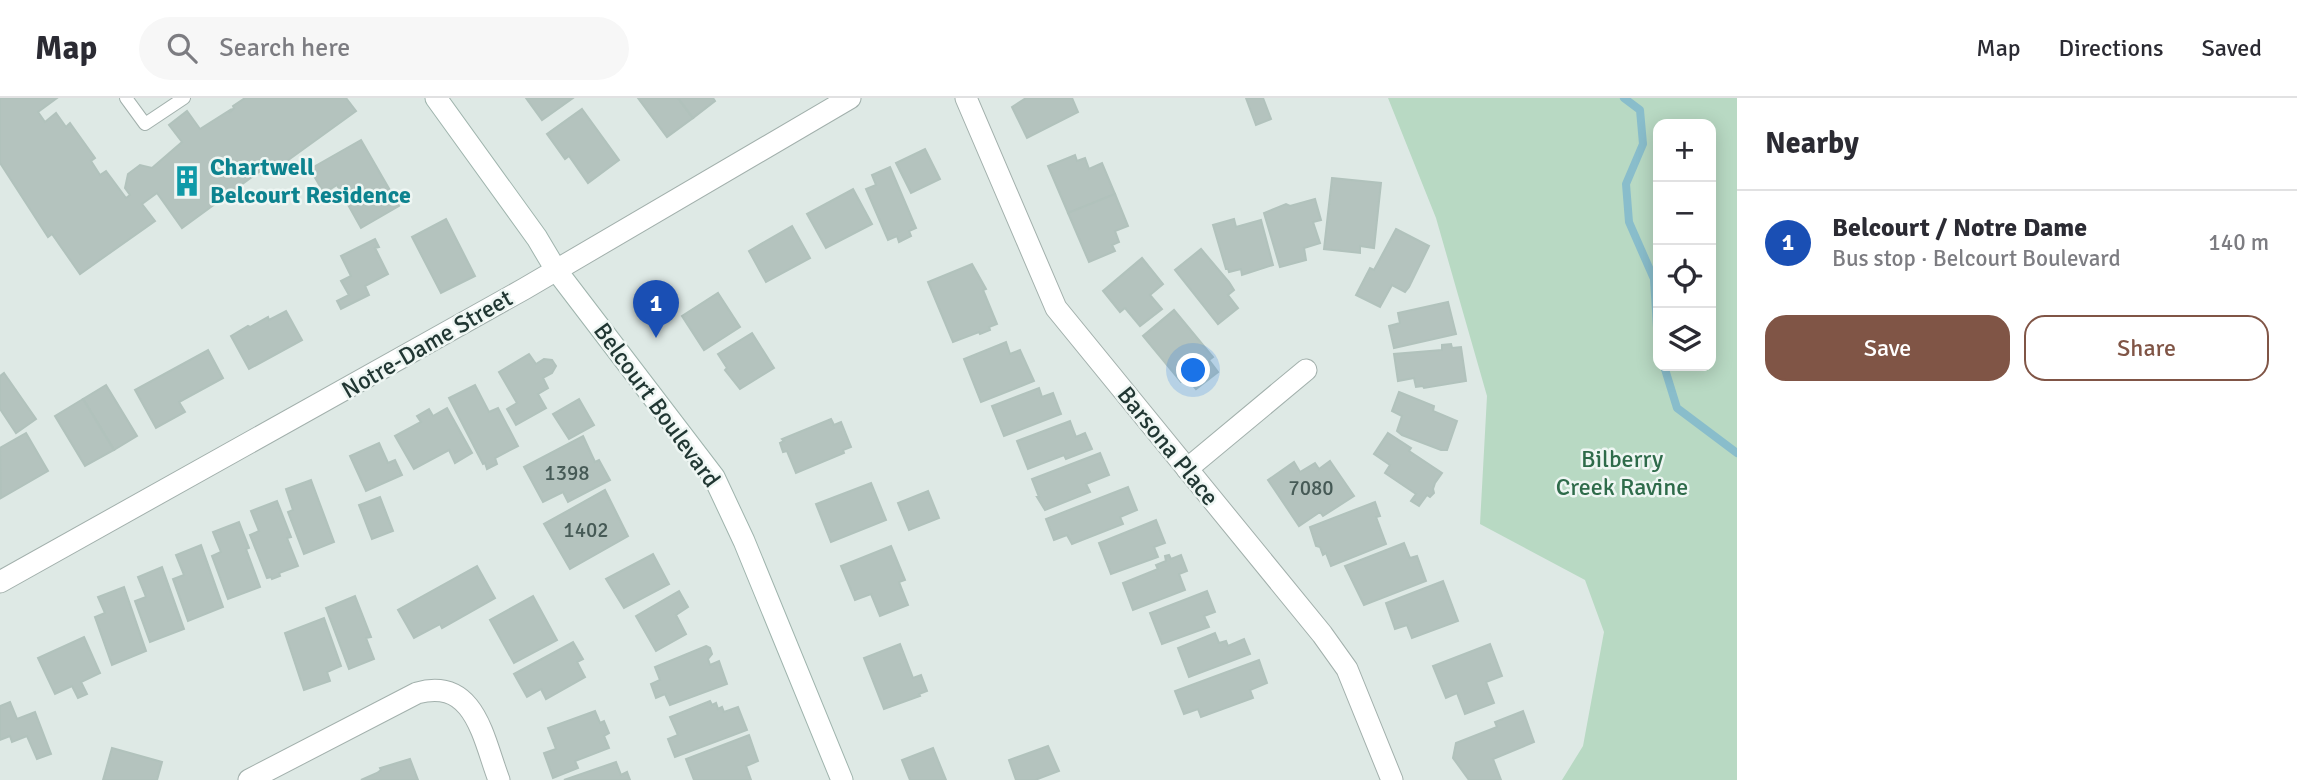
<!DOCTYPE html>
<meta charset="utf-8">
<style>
body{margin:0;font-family:Signika,sans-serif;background:#f7f7f7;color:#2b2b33}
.controls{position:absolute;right:21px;top:21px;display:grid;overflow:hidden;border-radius:14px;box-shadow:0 4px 18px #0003}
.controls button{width:63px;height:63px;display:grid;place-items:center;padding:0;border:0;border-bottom:2px solid #e1e1e2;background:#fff;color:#2b2b33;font:35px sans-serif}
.you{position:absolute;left:1194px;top:273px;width:24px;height:24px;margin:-18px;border:5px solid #fff;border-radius:50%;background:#1a73e8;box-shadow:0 0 0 10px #1a73e833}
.badge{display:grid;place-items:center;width:46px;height:46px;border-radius:50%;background:#805546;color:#fff;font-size:23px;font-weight:700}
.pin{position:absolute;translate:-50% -58px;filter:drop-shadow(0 2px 4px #0008)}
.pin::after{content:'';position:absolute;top:37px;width:24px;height:21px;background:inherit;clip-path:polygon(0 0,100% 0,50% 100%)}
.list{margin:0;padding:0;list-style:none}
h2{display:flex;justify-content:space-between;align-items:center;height:91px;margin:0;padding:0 28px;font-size:30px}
h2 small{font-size:23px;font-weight:400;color:#7c7c81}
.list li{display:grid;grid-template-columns:46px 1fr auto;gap:21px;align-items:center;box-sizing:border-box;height:105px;padding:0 28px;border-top:2px solid #e1e1e2}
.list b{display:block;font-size:26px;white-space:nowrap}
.list p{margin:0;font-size:23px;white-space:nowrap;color:#7c7c81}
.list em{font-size:23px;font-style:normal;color:#7c7c81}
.actions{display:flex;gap:14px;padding:21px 28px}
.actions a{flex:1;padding:16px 0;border:2px solid #805546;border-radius:21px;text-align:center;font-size:24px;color:#805546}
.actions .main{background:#805546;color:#fff}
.icon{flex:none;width:38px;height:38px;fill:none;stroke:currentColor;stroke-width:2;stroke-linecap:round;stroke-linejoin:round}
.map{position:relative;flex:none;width:1737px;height:682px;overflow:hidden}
header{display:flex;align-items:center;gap:42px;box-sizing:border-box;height:98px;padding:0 35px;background:#fff;border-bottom:2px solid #e1e1e2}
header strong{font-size:33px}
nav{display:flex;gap:38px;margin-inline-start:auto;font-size:24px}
.search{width:490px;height:63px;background:#f7f7f7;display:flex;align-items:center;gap:18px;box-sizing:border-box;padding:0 24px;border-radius:38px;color:#7c7c81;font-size:26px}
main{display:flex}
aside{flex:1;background:#fff}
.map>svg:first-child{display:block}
.green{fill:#b8d9c3;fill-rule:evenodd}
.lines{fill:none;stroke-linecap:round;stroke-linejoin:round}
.stream{stroke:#89bdcb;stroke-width:8}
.building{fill:#b4c3be;stroke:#b1c2bc;stroke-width:2}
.lane-casing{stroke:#a2b0ac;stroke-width:14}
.street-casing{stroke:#a2b0ac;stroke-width:23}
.secondary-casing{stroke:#9fb4ad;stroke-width:23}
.lane{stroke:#fff;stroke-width:12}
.street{stroke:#fff;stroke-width:21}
.secondary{stroke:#fff;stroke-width:21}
.labels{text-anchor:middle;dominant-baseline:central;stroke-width:5;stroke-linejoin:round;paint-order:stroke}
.number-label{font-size:21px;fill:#465a56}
.culture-label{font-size:24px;font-weight:bold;fill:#0d838f;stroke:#eef6f3;text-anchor:start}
.street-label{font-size:24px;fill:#213733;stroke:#eef6f3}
.park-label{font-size:24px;fill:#2e6b4a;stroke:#eef6f3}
</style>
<header>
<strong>Map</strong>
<div class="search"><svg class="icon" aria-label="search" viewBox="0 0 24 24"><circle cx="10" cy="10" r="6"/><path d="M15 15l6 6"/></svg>Search here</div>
<nav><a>Map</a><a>Directions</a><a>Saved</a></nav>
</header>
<main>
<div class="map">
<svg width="1737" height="682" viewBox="0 0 1737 682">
<rect width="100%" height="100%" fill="#dee9e5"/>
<!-- green -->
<path class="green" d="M1388 0H1737V682H1562L1583 648 1604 534 1585 482 1480 426 1487 298 1436 120ZM1658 26H1711V268H1658Z"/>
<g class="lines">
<!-- stream -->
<g class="stream">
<polyline points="1624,0 1640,12 1643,46 1626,86 1629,124 1654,181 1658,246"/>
<polyline points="1664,268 1677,310 1737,355"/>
</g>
</g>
<!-- building -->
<g class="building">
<polygon points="0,0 57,0 38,14 45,24 56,15 66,29 70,25 95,60 91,63 100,77 106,73 126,100 130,97 125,90 128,76 140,67 152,70 182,44 169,27 187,13 200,31 230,12 229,15 234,10 233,8 245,0 346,0 356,13 287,63 278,68 274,63 182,130 157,95 142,106 155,123 80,176 52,136 48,139 0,65"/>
<polygon points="526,0 573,0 542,22"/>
<polygon points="638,0 678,0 693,20 667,39"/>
<polygon points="678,0 713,0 715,3 693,20"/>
<polygon points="1026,0 1072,0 1078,14 1027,40 1012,9"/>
<polygon points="1246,0 1263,0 1271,21 1256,27"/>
<polygon points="582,11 619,62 588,85 569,58 565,61 547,36"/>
<polygon points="361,42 399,108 361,130 337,87 324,95 310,71"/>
<polygon points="925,51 940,81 911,95 896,65"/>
<polygon points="1075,57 1077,63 1085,60 1089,71 1102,65 1115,96 1068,115 1048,68"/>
<polygon points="890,69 916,130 909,133 911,138 899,144 897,138 888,142 866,91 876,87 872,77"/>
<polygon points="1332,80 1381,85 1374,150 1360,148 1360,155 1324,151"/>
<polygon points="853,91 872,126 826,150 807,116"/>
<polygon points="1115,96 1128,128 1115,133 1119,144 1112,147 1115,153 1089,164 1068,115"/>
<polygon points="1315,101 1321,122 1313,124 1320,145 1304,150 1306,162 1280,169 1264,115 1286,106 1290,108"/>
<polygon points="446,121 475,178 441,195 412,139"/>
<polygon points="1234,121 1236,129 1261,122 1273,167 1242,177 1241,171 1229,174 1228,171 1226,171 1213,127"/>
<polygon points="792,128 810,160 766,184 749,153"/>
<polygon points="1396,131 1429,148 1409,189 1405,194 1392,187 1380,209 1356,197 1370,170 1374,172"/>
<polygon points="375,141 379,149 375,150 388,176 365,188 369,197 341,211 337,203 349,197 341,183 351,178 341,158"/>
<polygon points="1201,151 1229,184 1234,192 1228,197 1238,210 1218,226 1175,172"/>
<polygon points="1142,160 1163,186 1150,197 1162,211 1140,228 1125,210 1120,214 1103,193"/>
<polygon points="972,166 986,191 983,192 997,226 989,229 990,232 980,236 979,234 953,244 928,184"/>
<polygon points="718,195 740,229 704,252 682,218"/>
<polygon points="1448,204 1456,236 1394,250 1389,228 1400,225 1398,215"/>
<polygon points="1174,212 1213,259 1209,262 1218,274 1196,291 1187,280 1181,284 1143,238"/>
<polygon points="286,213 302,242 249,271 231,238 248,228 250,229 268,219 269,222"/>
<polygon points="752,235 774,270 740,291 725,272 727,270 718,256"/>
<polygon points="1006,244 1010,256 1020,252 1034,283 981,304 964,261"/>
<polygon points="1451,246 1452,250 1461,249 1466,283 1424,290 1423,288 1416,289 1414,280 1398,283 1394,256 1442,252 1442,247"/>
<polygon points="208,252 223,280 179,304 185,314 156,330 135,292"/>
<polygon points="529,256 536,266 544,261 552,262 556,268 552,275 543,280 548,290 538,296 546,310 516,327 507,311 517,305 499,274"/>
<polygon points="4,275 36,321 16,335 0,311 0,278"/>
<polygon points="106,287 137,338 114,352 83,301"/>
<polygon points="475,287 489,314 498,310 518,348 495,360 497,366 487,371 485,365 483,366 449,300"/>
<polygon points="1039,290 1042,299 1053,295 1061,316 1004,338 992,308"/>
<polygon points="1399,294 1434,308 1433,313 1457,323 1447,352 1441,352 1402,337 1397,333 1402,318 1392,313"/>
<polygon points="83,301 114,352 85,368 55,318"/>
<polygon points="579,301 594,327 569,341 553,316"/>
<polygon points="447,310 472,355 455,365 449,352 414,371 395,338 421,324 417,318 429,311 433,318"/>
<polygon points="831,321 834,327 841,324 851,349 843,352 844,355 796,375 787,353 783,354 780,345 784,343 782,341"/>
<polygon points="1070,323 1076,339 1085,335 1092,351 1066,361 1064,357 1028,371 1017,343"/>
<polygon points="26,335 48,373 1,400 0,350"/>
<polygon points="1388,335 1411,350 1409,353 1442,375 1435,385 1433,391 1434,395 1430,399 1427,397 1419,408 1411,403 1416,396 1385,375 1390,367 1374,356"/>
<polygon points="583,338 595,364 599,362 610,382 568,404 563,394 543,404 524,369"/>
<polygon points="379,345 388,365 395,362 402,377 366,393 350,358"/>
<polygon points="1100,355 1109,377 1086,386 1090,394 1045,412 1037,399 1039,399 1032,381"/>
<polygon points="1330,363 1354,398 1323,418 1320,414 1299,428 1268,382 1294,364 1300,374 1315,365 1319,371"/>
<polygon points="311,382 334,444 304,456 288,414 293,412 286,391"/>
<polygon points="871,385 886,422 831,444 816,406"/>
<polygon points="1128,389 1137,412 1120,419 1123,426 1072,446 1067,437 1054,442 1046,421"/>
<polygon points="605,392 628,438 570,471 544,426"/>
<polygon points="928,393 939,420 909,432 898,405"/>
<polygon points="380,399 393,433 372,441 359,407"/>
<polygon points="277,403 291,439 287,440 298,468 279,475 280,478 272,481 271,479 267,480 250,437 259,433 251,413"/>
<polygon points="1375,404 1380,418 1376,419 1386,446 1331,468 1326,455 1323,457 1320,449 1316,448 1310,429"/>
<polygon points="1156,422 1165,445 1154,449 1158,459 1111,476 1099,445"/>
<polygon points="239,424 249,450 246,451 260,489 228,501 212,458 221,454 213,434"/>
<polygon points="1404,445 1410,460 1417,458 1426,483 1364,507 1345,468"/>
<polygon points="201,447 223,509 188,523 173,481 184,477 176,457"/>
<polygon points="891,448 905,482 899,484 908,507 880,518 871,496 855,502 841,468"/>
<polygon points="653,456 669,486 624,510 606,481"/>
<polygon points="1169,457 1171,461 1181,457 1187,473 1179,476 1185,492 1133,512 1123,485 1158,471 1156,467 1166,463 1165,458"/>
<polygon points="477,468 495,500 442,530 440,526 414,540 398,512"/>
<polygon points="162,469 184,531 150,544 135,503 146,499 138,479"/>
<polygon points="1443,483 1458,523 1412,540 1407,527 1395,531 1386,505"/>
<polygon points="124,489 146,553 112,567 95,519 105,515 98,499"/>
<polygon points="679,493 688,509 676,517 686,536 656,553 636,518"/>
<polygon points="1207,493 1215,514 1204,518 1209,529 1162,546 1150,515"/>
<polygon points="355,498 371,539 366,540 374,561 349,571 326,510"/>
<polygon points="533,498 557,542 514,565 490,522"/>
<polygon points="324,520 341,568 327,574 330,583 304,592 285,535"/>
<polygon points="1215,535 1219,545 1226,543 1228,548 1244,541 1250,556 1189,579 1178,550"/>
<polygon points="84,539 100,575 81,584 87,596 78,600 72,588 55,596 38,560"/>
<polygon points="573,544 583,561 577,564 585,579 546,601 541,591 527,599 514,576"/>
<polygon points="900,546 913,580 921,577 927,593 919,596 920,598 884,611 864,560"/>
<polygon points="1490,546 1502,578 1486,584 1494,605 1465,616 1457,595 1446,600 1433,568"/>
<polygon points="706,548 710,550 712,556 708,561 710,567 719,563 727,586 670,607 665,596 656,600 651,586 660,582 655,569"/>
<polygon points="1259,562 1267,585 1250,592 1253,600 1201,619 1198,611 1184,616 1175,593"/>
<polygon points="710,603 712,607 716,605 718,611 722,609 724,614 738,609 747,632 675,659 668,641 678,637 670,619"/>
<polygon points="10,604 17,621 35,614 51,656 37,661 27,638 12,644 10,638 0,642 0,608"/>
<polygon points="595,613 600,625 604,623 609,635 604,638 609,650 575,663 578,670 553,680 544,655 556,651 548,630"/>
<polygon points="1523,613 1534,644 1493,661 1501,682 1469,682 1453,660 1456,645 1497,629 1495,624"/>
<polygon points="749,637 758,663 746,668 751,682 694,682 686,661"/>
<polygon points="1048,648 1059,673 1035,682 1016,682 1009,662"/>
<polygon points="112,650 162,664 157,682 103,682"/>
<polygon points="933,650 946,682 910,682 902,662"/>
<polygon points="410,661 418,682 361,682 377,675 381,672 380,670"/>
<polygon points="616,664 621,677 627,674 630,682 564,682"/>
</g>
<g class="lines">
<defs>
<polyline id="lane" points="126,0 145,26 184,0"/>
<g id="street">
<polyline points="966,0 1056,210 1322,536 1347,571 1392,682"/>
<polyline points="1187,371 1306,272"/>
<polyline points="0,484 524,191 850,0"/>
<path d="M249 682 417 595C475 579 483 640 499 682"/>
</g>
<polyline id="secondary" points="436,0 537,140 556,172 714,379 744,443 842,682"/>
</defs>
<!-- lane casing -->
<use href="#lane" class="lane-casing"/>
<!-- street casing -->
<use href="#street" class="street-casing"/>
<!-- secondary casing -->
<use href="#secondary" class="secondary-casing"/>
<!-- lane -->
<use href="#lane" class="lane"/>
<!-- street -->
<use href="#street" class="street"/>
<!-- secondary -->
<use href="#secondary" class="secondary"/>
</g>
<!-- icons -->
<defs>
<symbol id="building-bare" viewBox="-9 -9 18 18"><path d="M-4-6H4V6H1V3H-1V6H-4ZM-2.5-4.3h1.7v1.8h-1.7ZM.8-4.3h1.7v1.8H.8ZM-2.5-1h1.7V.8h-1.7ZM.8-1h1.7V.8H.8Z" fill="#0f9aa8" stroke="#eef6f3" stroke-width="2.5" paint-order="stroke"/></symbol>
</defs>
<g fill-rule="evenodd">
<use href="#building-bare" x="165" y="61" width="44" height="44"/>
</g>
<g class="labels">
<!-- number labels -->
<g class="number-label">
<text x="567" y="375">1398</text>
<text x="1311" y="390">7080</text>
<text x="586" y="432">1402</text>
</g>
<!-- culture labels -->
<g class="culture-label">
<text x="210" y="69">Chartwell<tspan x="210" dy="28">Belcourt Residence</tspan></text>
</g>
<!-- street labels -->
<g class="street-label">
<text transform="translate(427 246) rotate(-30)">Notre-Dame Street</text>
<text transform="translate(657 307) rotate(54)">Belcourt Boulevard</text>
<text transform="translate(1168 348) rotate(51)">Barsona Place</text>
</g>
<!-- park labels -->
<g class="park-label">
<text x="1622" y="361">Bilberry<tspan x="1622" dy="28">Creek Ravine</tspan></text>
</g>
</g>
</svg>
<div class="controls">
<button>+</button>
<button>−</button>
<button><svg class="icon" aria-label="locate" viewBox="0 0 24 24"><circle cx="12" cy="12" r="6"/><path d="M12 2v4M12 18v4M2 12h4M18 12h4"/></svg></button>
<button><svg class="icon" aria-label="layers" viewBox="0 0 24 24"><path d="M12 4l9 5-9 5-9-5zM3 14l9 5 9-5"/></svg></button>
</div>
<div class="you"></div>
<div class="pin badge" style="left:656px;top:240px;background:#1a4fb4">1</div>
</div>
<aside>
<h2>Nearby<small></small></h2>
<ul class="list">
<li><span class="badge" style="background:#1a4fb4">1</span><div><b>Belcourt / Notre Dame</b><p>Bus stop · Belcourt Boulevard</p></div><em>140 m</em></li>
</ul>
<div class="actions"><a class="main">Save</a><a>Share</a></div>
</aside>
</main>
